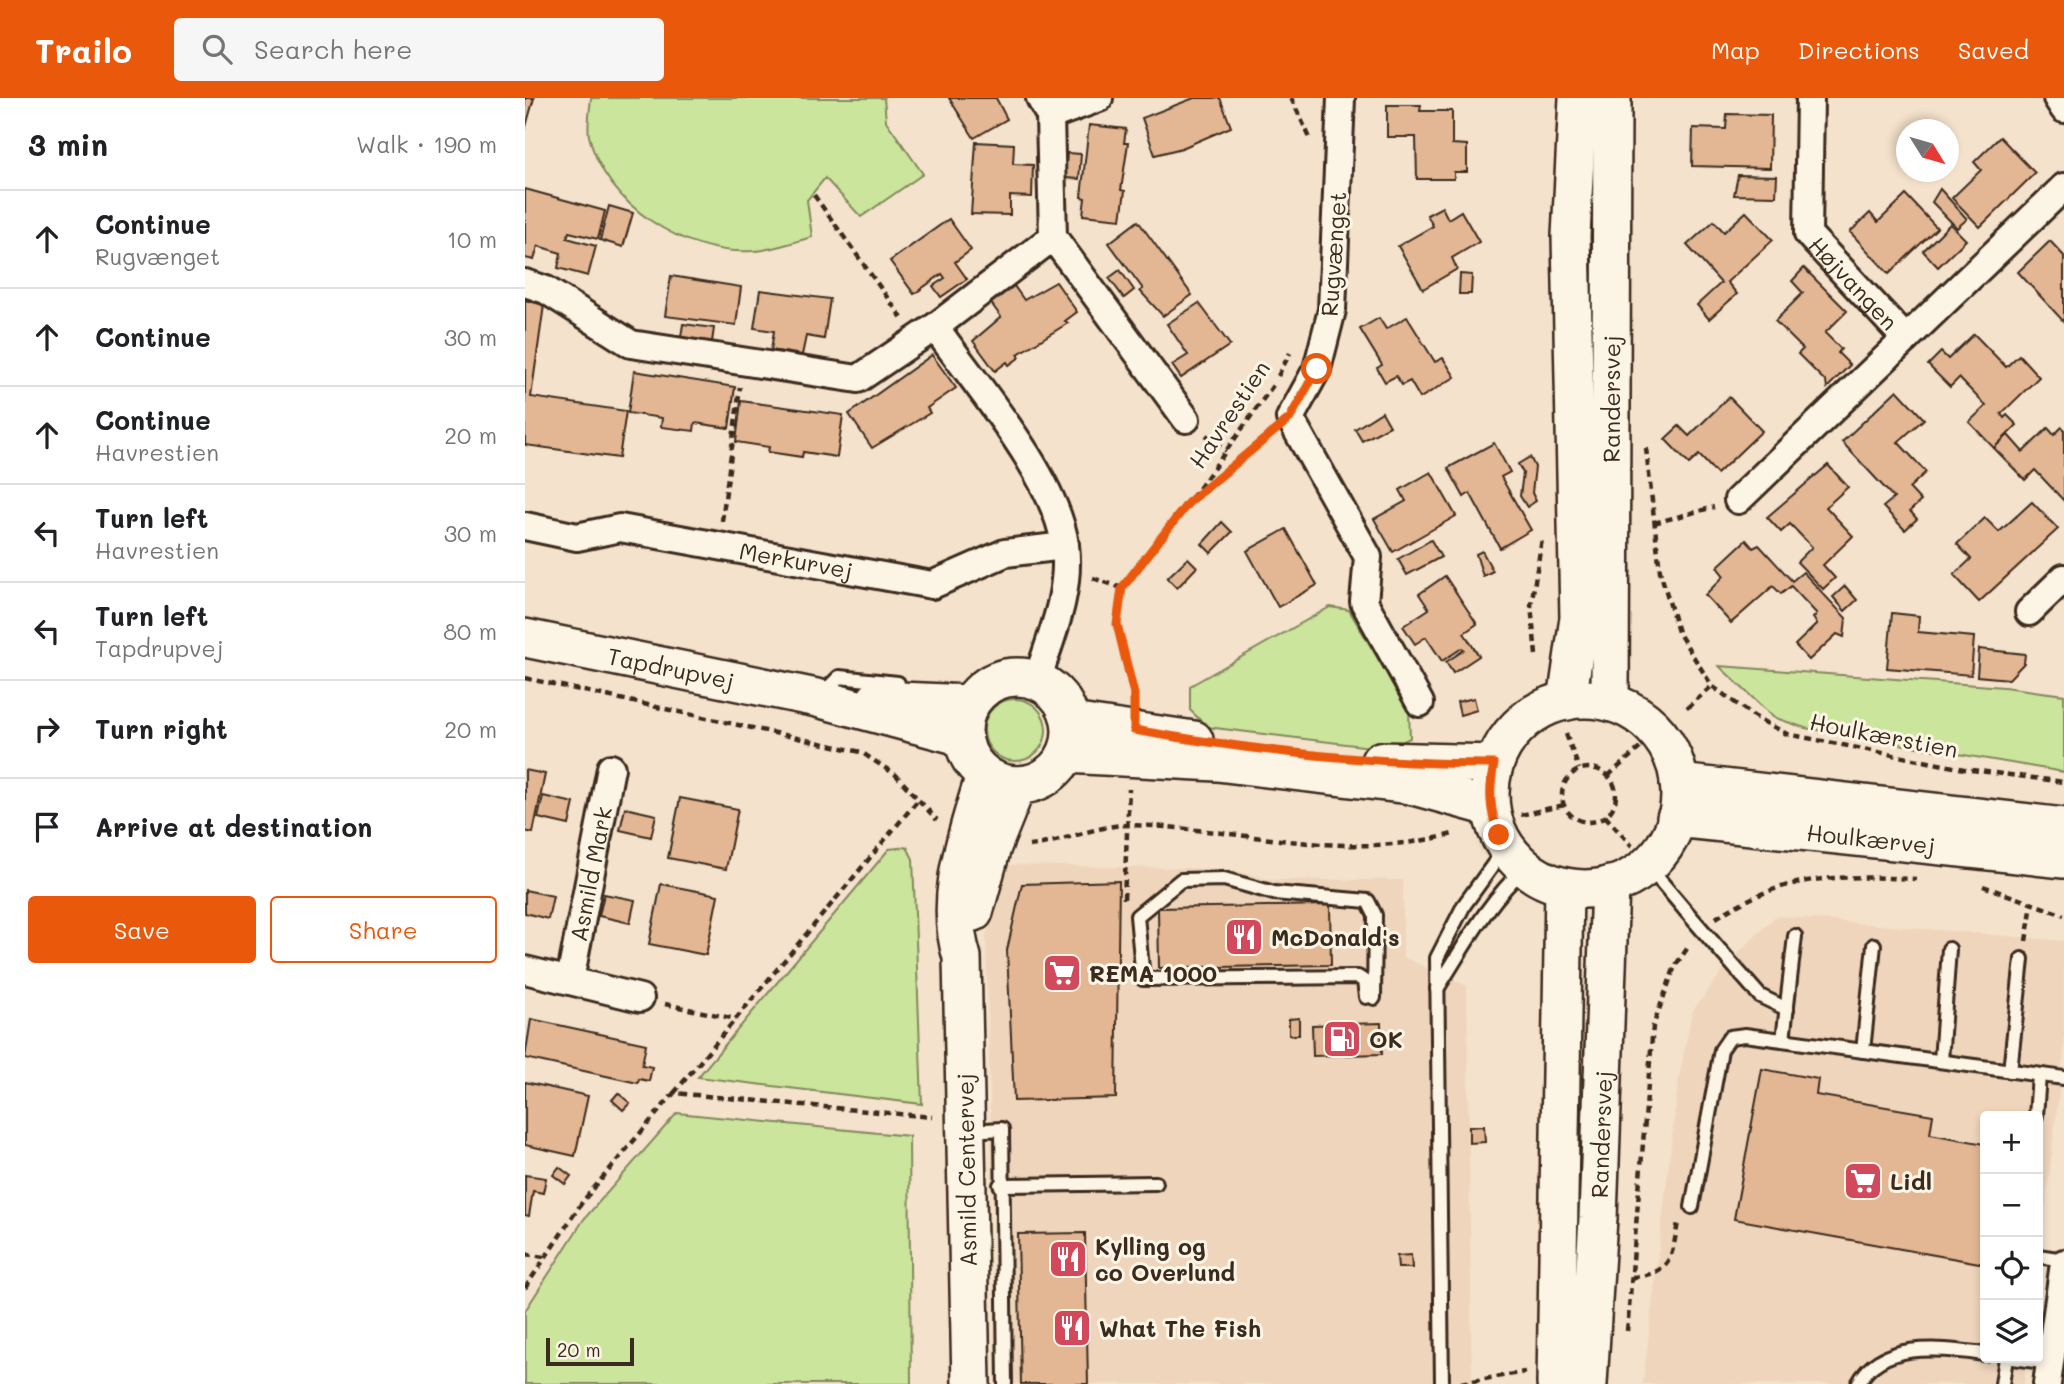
<!DOCTYPE html>
<meta charset="utf-8">
<style>
body{margin:0;font-family:Mali,sans-serif;background:#f6f6f6;color:#202124}
.controls{position:absolute;right:21px;bottom:21px;display:grid;overflow:hidden;border-radius:7px;box-shadow:0 4px 10px #0003}
.controls button{width:63px;height:63px;display:grid;place-items:center;padding:0;border:0;border-bottom:2px solid #e0e0e0;background:#fff;color:#202124;font:35px sans-serif}
.compass{position:absolute;left:1371px;top:21px;width:63px;height:63px;border-radius:50%;background:#fff;box-shadow:0 4px 10px #0003;rotate:127deg}
.scale{position:absolute;left:21px;bottom:18px;width:88px;box-sizing:border-box;padding-left:7px;border:4px solid #3b2a1e;border-top:0;font-size:19px;line-height:24px;white-space:nowrap;color:#3b2a1e;-webkit-text-stroke:5px #fcf5e5;paint-order:stroke}
.stop{position:absolute;width:21px;height:21px;margin:-16px;border:5px solid #ea580c;border-radius:50%;background:#fff}
.stop.end{background:#ea580c;border-color:#fff;box-shadow:0 2px 7px #0008}
.list{margin:0;padding:0;list-style:none}
h2{display:flex;justify-content:space-between;align-items:center;height:91px;margin:0;padding:0 28px;font-size:30px}
h2 small{font-size:23px;font-weight:400;color:#757577}
.list li{display:grid;grid-template-columns:46px 1fr auto;gap:21px;align-items:center;box-sizing:border-box;height:98px;padding:0 28px;border-top:2px solid #e0e0e0}
.list b{display:block;font-size:26px;white-space:nowrap}
.list p{margin:0;font-size:23px;white-space:nowrap;color:#757577}
.list em{font-size:23px;font-style:normal;color:#757577}
.actions{display:flex;gap:14px;padding:21px 28px}
.actions a{flex:1;padding:16px 0;border:2px solid #ea580c;border-radius:7px;text-align:center;font-size:24px;color:#ea580c}
.actions .main{background:#ea580c;color:#fff}
.icon{flex:none;width:38px;height:38px;fill:none;stroke:currentColor;stroke-width:2;stroke-linecap:round;stroke-linejoin:round}
.map{position:relative;flex:none;width:1539px;height:1286px;overflow:hidden}
header{display:flex;align-items:center;gap:42px;box-sizing:border-box;height:98px;padding:0 35px;background:#ea580c;color:#fff}
header strong{font-size:33px}
nav{display:flex;gap:38px;margin-inline-start:auto;font-size:24px}
.search{width:490px;height:63px;background:#f6f6f6;display:flex;align-items:center;gap:18px;box-sizing:border-box;padding:0 24px;border-radius:7px;color:#757577;font-size:26px}
main{display:flex}
aside{flex:1;background:#fff}
.map>svg:first-child{display:block}
.built{fill:#efd5bb}
.green{fill:#cbe59c;stroke:#83885d;stroke-width:2}
.building{fill:#e3b793;stroke:#3b2a1e;stroke-width:2}
.lines{fill:none;stroke-linecap:round;stroke-linejoin:round}
.lane-casing{stroke:#3b2a1e;stroke-width:18}
.street-casing{stroke:#3b2a1e;stroke-width:32}
.secondary-casing{stroke:#3b2a1e;stroke-width:42}
.path{stroke:#3b2a1e;stroke-width:4.5;stroke-dasharray:7 5;stroke-linecap:butt}
.lane{stroke:#fcf5e5;stroke-width:12}
.street{stroke:#fcf5e5;stroke-width:26}
.secondary{stroke:#fcf5e5;stroke-width:37}
.lane-bridge-casing{stroke:#3b2a1e;stroke-width:18;stroke-linecap:butt}
.lane-bridge{stroke:#fcf5e5;stroke-width:12}
.route{stroke:#ea580c;stroke-width:9}
.labels{text-anchor:middle;dominant-baseline:central;stroke-width:6;stroke-linejoin:round;paint-order:stroke}
.street-label{font-size:23px;fill:#3b2a1e;stroke:#fcf5e5}
.poi-label{font-size:23px;font-weight:bold;fill:#3b2a1e;stroke:#fcf5e5;text-anchor:start}
</style>
<header>
<strong>Trailo</strong>
<div class="search"><svg class="icon" aria-label="search" viewBox="0 0 24 24"><circle cx="10" cy="10" r="6"/><path d="M15 15l6 6"/></svg>Search here</div>
<nav><a>Map</a><a>Directions</a><a>Saved</a></nav>
</header>
<main>
<aside>
<h2>3 min<small>Walk · 190 m</small></h2>
<ul class="list">
<li><svg class="icon" aria-label="ahead" viewBox="0 0 24 24"><path d="M12 20V5M6 11l6-6 6 6"/></svg><div><b>Continue</b><p>Rugvænget</p></div><em>10 m</em></li>
<li><svg class="icon" aria-label="ahead" viewBox="0 0 24 24"><path d="M12 20V5M6 11l6-6 6 6"/></svg><div><b>Continue</b></div><em>30 m</em></li>
<li><svg class="icon" aria-label="ahead" viewBox="0 0 24 24"><path d="M12 20V5M6 11l6-6 6 6"/></svg><div><b>Continue</b><p>Havrestien</p></div><em>20 m</em></li>
<li><svg class="icon" aria-label="left" viewBox="0 0 24 24"><path d="M17 20v-9H6M10 6l-5 5 5 5"/></svg><div><b>Turn left</b><p>Havrestien</p></div><em>30 m</em></li>
<li><svg class="icon" aria-label="left" viewBox="0 0 24 24"><path d="M17 20v-9H6M10 6l-5 5 5 5"/></svg><div><b>Turn left</b><p>Tapdrupvej</p></div><em>80 m</em></li>
<li><svg class="icon" aria-label="right" viewBox="0 0 24 24"><path d="M7 20v-9h11M14 6l5 5-5 5"/></svg><div><b>Turn right</b></div><em>20 m</em></li>
<li><svg class="icon" aria-label="arrive" viewBox="0 0 24 24"><path d="M6 21V4h12l-3 4 3 4H6"/></svg><div><b>Arrive at destination</b></div></li>
</ul>
<div class="actions"><a class="main">Save</a><a>Share</a></div>
</aside>
<div class="map">
<svg width="1539" height="1286" viewBox="0 0 1539 1286">
<rect width="100%" height="100%" fill="#f4e2cc"/>
<filter id="ink" filterUnits="userSpaceOnUse"><feTurbulence type="fractalNoise" baseFrequency=".0143" numOctaves="2"/><feDisplacementMap in="SourceGraphic" scale="14" xChannelSelector="R" yChannelSelector="G"/><feConvolveMatrix kernelMatrix="1 2 1 2 8 2 1 2 1" color-interpolation-filters="sRGB"/></filter>
<g filter="url(#ink)">
<!-- built -->
<g class="built">
<polygon points="481,767 703,771 747,782 878,782 878,859 942,888 947,1286 472,1286 461,839"/>
<polygon points="1251,818 1539,843 1539,951 1513,1172 1513,1018 1460,1018 1460,1260 1502,1260 1499,1286 1118,1286 1154,979 1167,914 1205,863"/>
</g>
<!-- green -->
<g class="green">
<path d="M66 0H359L361 23 398 76 336 119 300 80 282 102 287 139C268 144 248 152 229 153 160 158 80 107 64 38 62 27 65 11 66 0Z"/>
<polygon points="805,509 824,512 884,613 885,640 862,651 682,629 665,612 665,588"/>
<polygon points="1194,568 1479,589 1539,597 1539,674 1280,630 1248,619"/>
<circle cx="490" cy="632" r="31"/>
<polygon points="382,749 388,761 397,1006 173,979 364,751"/>
<polygon points="152,1015 384,1038 386,1286 0,1286 0,1213 59,1121"/>
</g>
<!-- building -->
<g class="building">
<polygon points="0,0 9,0 0,32"/>
<polygon points="424,0 471,0 482,21 449,40"/>
<polygon points="669,0 695,0 706,29 657,50 630,57 617,20"/>
<polygon points="862,7 896,7 895,13 927,13 927,46 942,47 942,74 929,74 929,81 892,81 891,39 862,39"/>
<polygon points="1202,16 1246,17 1245,70 1167,68 1168,30 1201,31"/>
<polygon points="564,27 601,31 599,45 603,45 596,92 600,93 596,121 558,117 560,100 556,99"/>
<polygon points="1475,39 1510,75 1455,129 1427,100 1456,72 1449,64"/>
<polygon points="451,44 489,46 488,66 508,67 507,99 485,98 485,117 446,116"/>
<polygon points="542,55 556,56 554,81 540,80"/>
<polygon points="1213,77 1252,78 1251,98 1209,97"/>
<polygon points="0,91 80,113 73,141 44,134 42,140 71,148 63,178 33,170 36,155 13,148 9,162 0,160"/>
<polygon points="1415,91 1442,121 1432,130 1407,104"/>
<polygon points="1381,97 1412,130 1364,176 1325,134 1345,115 1353,124"/>
<polygon points="84,108 108,115 98,149 75,142"/>
<polygon points="917,109 923,121 936,113 954,144 927,160 932,171 898,191 873,148 908,128 902,117"/>
<polygon points="1221,114 1248,142 1202,184 1212,196 1184,221 1172,207 1196,185 1162,147 1189,123 1199,134"/>
<polygon points="424,121 446,152 430,164 442,181 416,199 408,188 420,180 417,176 389,196 365,163"/>
<polygon points="613,123 667,197 638,218 615,193 618,191 584,145"/>
<polygon points="1425,126 1441,142 1413,169 1398,153"/>
<polygon points="1525,143 1539,158 1539,224 1493,174"/>
<polygon points="1279,170 1322,213 1300,235 1316,251 1313,255 1325,267 1302,290 1301,284 1273,256 1278,251 1250,223 1278,195 1267,183"/>
<polygon points="595,172 609,192 599,200 584,180"/>
<polygon points="935,176 947,177 946,196 934,196"/>
<polygon points="146,178 216,189 211,227 140,218"/>
<polygon points="531,184 552,214 540,223 543,225 493,256 495,259 484,267 482,264 470,273 448,243 476,219 466,205 489,188 499,202"/>
<polygon points="235,192 305,201 299,241 281,238 277,257 246,252 249,233 229,230"/>
<polygon points="0,202 19,207 6,299 101,313 94,360 0,347"/>
<polygon points="674,205 705,247 656,280 647,267 663,257 642,226"/>
<polygon points="882,219 910,264 918,260 930,279 895,300 885,283 877,287 871,278 860,284 852,270 857,267 835,231 854,220 861,231"/>
<polygon points="158,226 189,230 187,244 156,239"/>
<polygon points="1449,236 1481,269 1494,257 1514,279 1476,316 1479,320 1482,317 1492,327 1469,350 1444,324 1461,308 1434,280 1425,289 1403,267 1416,254 1423,261"/>
<polygon points="407,257 431,290 402,310 405,315 347,350 324,316"/>
<polygon points="109,273 210,289 204,330 170,325 169,333 136,329 137,320 103,315"/>
<polygon points="1372,292 1399,321 1373,344 1401,374 1384,390 1396,403 1385,413 1392,421 1380,432 1358,409 1369,400 1317,344"/>
<polygon points="1204,299 1237,333 1192,376 1174,357 1164,366 1140,341 1154,328 1164,338"/>
<polygon points="216,303 318,317 312,359 278,354 277,359 243,354 244,349 211,344"/>
<polygon points="857,314 865,328 837,343 830,331"/>
<polygon points="1537,329 1539,331 1539,403 1510,372 1500,382 1469,350 1483,337 1498,354 1523,330 1529,337"/>
<polygon points="969,345 985,374 976,379 1006,432 975,450 945,395 939,399 923,370"/>
<polygon points="1005,359 1010,369 1007,395 1011,403 1002,409 995,398 998,375 993,366"/>
<polygon points="1303,367 1323,389 1301,409 1328,438 1298,467 1310,480 1298,491 1272,464 1287,449 1265,426 1256,434 1242,419"/>
<polygon points="906,374 931,418 868,454 849,421 881,403 875,392"/>
<polygon points="1507,404 1533,431 1454,504 1429,477 1446,461 1432,446 1460,420 1474,434"/>
<polygon points="697,424 707,434 686,455 677,446"/>
<polygon points="761,431 792,487 753,509 722,453"/>
<polygon points="906,442 916,459 882,477 873,461"/>
<polygon points="1221,442 1228,450 1234,447 1267,483 1278,474 1321,520 1319,539 1312,536 1284,562 1270,547 1292,526 1288,520 1292,516 1266,488 1256,496 1248,488 1206,525 1180,497 1199,478 1192,469"/>
<polygon points="957,453 968,473 958,478 951,456"/>
<polygon points="663,460 672,469 652,490 642,480"/>
<polygon points="920,478 952,526 939,535 954,558 928,575 921,564 939,552 937,550 917,563 901,539 890,546 878,528 904,511 894,496"/>
<polygon points="1320,488 1332,502 1320,513 1308,499"/>
<polygon points="1367,515 1394,518 1393,534 1449,539 1446,577 1362,570"/>
<polygon points="1454,551 1500,556 1499,565 1484,581 1452,578"/>
<polygon points="949,600 952,612 935,617 932,604"/>
<polygon points="0,672 20,676 8,735 0,733"/>
<polygon points="18,698 49,705 44,727 13,720"/>
<polygon points="155,700 213,711 201,771 143,760"/>
<polygon points="100,710 131,717 126,739 95,732"/>
<polygon points="594,783 591,1000 489,1003 482,852 497,786"/>
<polygon points="136,786 193,797 181,857 124,846"/>
<polygon points="0,792 28,798 23,821 0,815"/>
<polygon points="79,796 110,802 105,825 74,818"/>
<polygon points="805,807 806,867 634,870 633,810"/>
<polygon points="774,920 774,937 764,937 764,921"/>
<polygon points="6,921 121,946 117,967 127,969 124,983 114,981 113,985 0,960"/>
<polygon points="856,925 857,956 788,958 787,927"/>
<polygon points="1237,971 1293,981 1291,997 1408,1017 1405,1036 1460,1046 1460,1166 1209,1121"/>
<polygon points="0,984 63,998 50,1058 0,1047"/>
<polygon points="93,995 105,1005 98,1012 87,1002"/>
<polygon points="959,1028 960,1044 944,1045 944,1029"/>
<polygon points="34,1069 46,1078 40,1086 28,1077"/>
<polygon points="0,1077 21,1080 18,1095 8,1093 4,1118 0,1117"/>
<polygon points="560,1135 563,1286 496,1286 493,1136"/>
<polygon points="886,1157 887,1170 873,1170 872,1158"/>
</g>
<g class="lines">
<defs>
<g id="lane">
<polyline points="297,596 314,579 373,585"/>
<polyline points="1122,767 1160,812"/>
<polyline points="1199,857 1235,898 1262,911"/>
<path d="M912 891C939 849 963 803 1000 770"/>
<polyline points="841,899 839,883 833,879 618,881 612,818 656,782 699,781 749,795 843,803 850,817 849,900"/>
<polyline points="1258,942 1270,838"/>
<polyline points="1338,953 1349,847"/>
<polyline points="1416,963 1424,851"/>
<polyline points="1485,973 1497,861"/>
<polyline points="1511,1018 1514,977"/>
<polyline points="444,1033 477,1031 480,1286"/>
<polyline points="475,1087 631,1085"/>
<polyline points="1167,1109 1196,952 1205,939 1220,937 1539,980"/>
<polyline points="1513,1158 1539,1162"/>
<polyline points="1488,1260 1525,1265"/>
<polyline points="917,1286 912,860 939,807 981,749"/>
<path d="M1333 1286C1357 1241 1418 1251 1460 1256"/>
<polyline points="1477,1286 1481,1260"/>
</g>
<g id="street">
<polyline points="816,0 807,212 792,271 765,320 843,459 839,504 895,605"/>
<path id="s1" d="M1285 0 1283 136 1381 241"/>
<polyline points="1532,0 1539,11"/>
<polyline points="525,18 574,0"/>
<polyline points="528,139 661,321"/>
<polyline points="0,185 21,192 106,246 333,281 410,229 528,139 525,18 515,0"/>
<path d="M410 229C450 286 531 379 540 447 546 494 526 539 512 582"/>
<polyline points="1213,402 1539,89"/>
<path id="s2" d="M0 428 52 439 95 430 407 487 480 455 540 448"/>
<polyline points="1504,514 1539,480"/>
<polyline points="0,872 115,900"/>
<path id="s3" d="M45 882 86 670"/>
<polyline points="1522,1286 1539,1165"/>
</g>
<g id="secondary">
<path id="s4" d="M0 540 292 600 438 639"/>
<circle cx="492" cy="633" r="54"/>
<circle cx="1060" cy="696" r="95"/>
<polyline points="351,602 444,606"/>
<polyline points="1042,603 1054,520 1046,138 1053,0"/>
<path id="s5" d="M1085 604 1087 0"/>
<polyline points="546,624 669,642"/>
<polyline points="541,656 692,664 885,687 965,709"/>
<polyline points="855,663 969,666"/>
<polyline points="1154,685 1539,729"/>
<path id="s6" d="M1151 720 1539 761"/>
<polyline points="449,814 467,749 492,687"/>
<path d="M446 1286 437 859C418 799 443 735 460 677"/>
<polyline points="1031,1286 1039,789"/>
<path id="s7" d="M1063 1286 1073 1120 1085 787"/>
</g>
</defs>
<!-- lane casing -->
<use href="#lane" class="lane-casing"/>
<!-- street casing -->
<use href="#street" class="street-casing"/>
<!-- secondary casing -->
<use href="#secondary" class="secondary-casing"/>
<!-- path -->
<g class="path">
<polyline points="766,0 785,40"/>
<polyline points="289,97 377,220"/>
<polyline points="753,278 765,255"/>
<polyline points="681,337 701,353"/>
<polyline points="1121,350 1135,473 1153,534 1187,588 1230,619 1262,636 1439,671 1539,684"/>
<polyline points="669,401 745,336"/>
<polyline points="197,423 215,289"/>
<polyline points="1129,425 1189,409"/>
<polyline points="568,480 597,490"/>
<polyline points="1011,557 1006,507 1017,441"/>
<polyline points="0,580 336,654 371,677 412,722"/>
<polyline points="609,602 592,526 597,490 663,406 749,286"/>
<polyline points="1162,610 1187,588"/>
<polyline points="1041,636 1054,671"/>
<circle cx="1064" cy="697" r="27"/>
<polyline points="1083,678 1116,649"/>
<polyline points="996,717 1039,707"/>
<polyline points="1080,718 1107,748"/>
<path d="M504 748C535 745 572 727 603 727 712 729 822 766 931 735"/>
<polyline points="1458,788 1539,817"/>
<polyline points="599,801 604,691"/>
<path d="M1191 820C1263 774 1310 778 1391 781"/>
<polyline points="1501,843 1507,806"/>
<polyline points="140,906 211,921"/>
<polyline points="149,995 393,702"/>
<polyline points="0,1156 19,1159"/>
<path d="M1107 1179C1147 1176 1147 1158 1153 1124"/>
<polyline points="0,1190 58,1103 149,995 407,1019"/>
<polyline points="1102,1233 1128,928 1150,868 1164,848"/>
<polyline points="936,1285 1000,1274"/>
</g>
<!-- lane -->
<use href="#lane" class="lane"/>
<!-- street -->
<use href="#street" class="street"/>
<!-- secondary -->
<use href="#secondary" class="secondary"/>
<defs>
<polyline id="lane-bridge" points="1160,812 1199,857"/>
</defs>
<!-- lane-bridge casing -->
<use href="#lane-bridge" class="lane-bridge-casing"/>
<!-- lane-bridge -->
<use href="#lane-bridge" class="lane-bridge"/>
</g>
</g>
<g class="lines" filter="url(#ink)">
<!-- route -->
<path class="route" d="M792 271 765 320 663 405 597 490 592 526 609 596V632C728 653 848 666 969 666 964 691 964 712 974 737"/>
</g>
<!-- icons -->
<defs>
<symbol id="restaurant-square" viewBox="-11 -11 22 22"><rect x="-9" y="-9" width="18" height="18" rx="4" fill="#d1495b" stroke="#fcf5e5"/><path d="M-5-6h1v4h1v-4h1v4h1v-4h1v5L-1.5 .5V6h-2V.5L-5-1ZM5-6V6H3V1.5H1.5Q1.5-4 5-6Z" fill="#fff"/></symbol>
<symbol id="supermarket-square" viewBox="-11 -11 22 22"><rect x="-9" y="-9" width="18" height="18" rx="4" fill="#d1495b" stroke="#fcf5e5"/><path d="M-6-5.5h2.5l.6 2H6L4.5 2H-2.5L-4.4-4H-6ZM-1.5 3.2a1.3 1.3 0 1 0 .1 0ZM3 3.2a1.3 1.3 0 1 0 .1 0Z" fill="#fff"/></symbol>
<symbol id="fuel-square" viewBox="-11 -11 22 22"><rect x="-9" y="-9" width="18" height="18" rx="4" fill="#d1495b" stroke="#fcf5e5"/><path d="M-5.5-6h7V0h2V4h1.3V-2.5L3-4.5l.8-.8L6-3V5H2.5V1h-1V6h-7ZM-4.2-4.7v3.2H.2V-4.7Z" fill="#fff"/></symbol>
</defs>
<g fill-rule="evenodd">
<use href="#restaurant-square" x="697" y="817" width="44" height="44"/>
<use href="#supermarket-square" x="515" y="853" width="44" height="44"/>
<use href="#fuel-square" x="795" y="919" width="44" height="44"/>
<use href="#supermarket-square" x="1316" y="1061" width="44" height="44"/>
<use href="#restaurant-square" x="521" y="1139" width="44" height="44"/>
<use href="#restaurant-square" x="525" y="1208" width="44" height="44"/>
</g>
<g class="labels">
<!-- street labels -->
<g class="street-label">
<text transform="translate(808 156) rotate(-86)">Rugvænget</text>
<text stroke="none"><textPath href="#s1" startOffset="203">Højvangen</textPath></text>
<text stroke="none"><textPath href="#s5" startOffset="303">Randersvej</textPath></text>
<text transform="translate(704 316) rotate(-56)">Havrestien</text>
<text stroke="none"><textPath href="#s2" startOffset="276">Merkurvej</textPath></text>
<text stroke="none"><textPath href="#s4" startOffset="149">Tapdrupvej</textPath></text>
<text transform="translate(1359 637) rotate(11)">Houlkærstien</text>
<text stroke="none"><textPath href="#s6" startOffset="196">Houlkærvej</textPath></text>
<text stroke="none"><textPath href="#s3" startOffset="108">Asmild Mark</textPath></text>
<text stroke="none"><textPath href="#s7" startOffset="250">Randersvej</textPath></text>
<text transform="translate(441 1072) rotate(-91)">Asmild Centervej</text>
</g>
<!-- poi labels -->
<g class="poi-label">
<text x="746" y="839">McDonald's</text>
<text x="564" y="875">REMA 1000</text>
<text x="844" y="941">OK</text>
<text x="1365" y="1083">Lidl</text>
<text x="570" y="1148">Kylling og<tspan x="570" dy="26">co Overlund</tspan></text>
<text x="574" y="1230">What The Fish</text>
</g>
</g>
</svg>
<div class="controls">
<button>+</button>
<button>−</button>
<button><svg class="icon" aria-label="locate" viewBox="0 0 24 24"><circle cx="12" cy="12" r="6"/><path d="M12 2v4M12 18v4M2 12h4M18 12h4"/></svg></button>
<button><svg class="icon" aria-label="layers" viewBox="0 0 24 24"><path d="M12 4l9 5-9 5-9-5zM3 14l9 5 9-5"/></svg></button>
</div>
<svg class="compass" viewBox="-18 -18 36 36"><path d="M0-13l5 13h-10z" fill="#e53935"/><path d="M0 13l5-13h-10z" fill="#757577"/></svg>
<div class="scale">20 m</div>
<div class="stop" style="left:792px;top:271px"></div>
<div class="stop end" style="left:974px;top:737px"></div>
</div>
</main>
